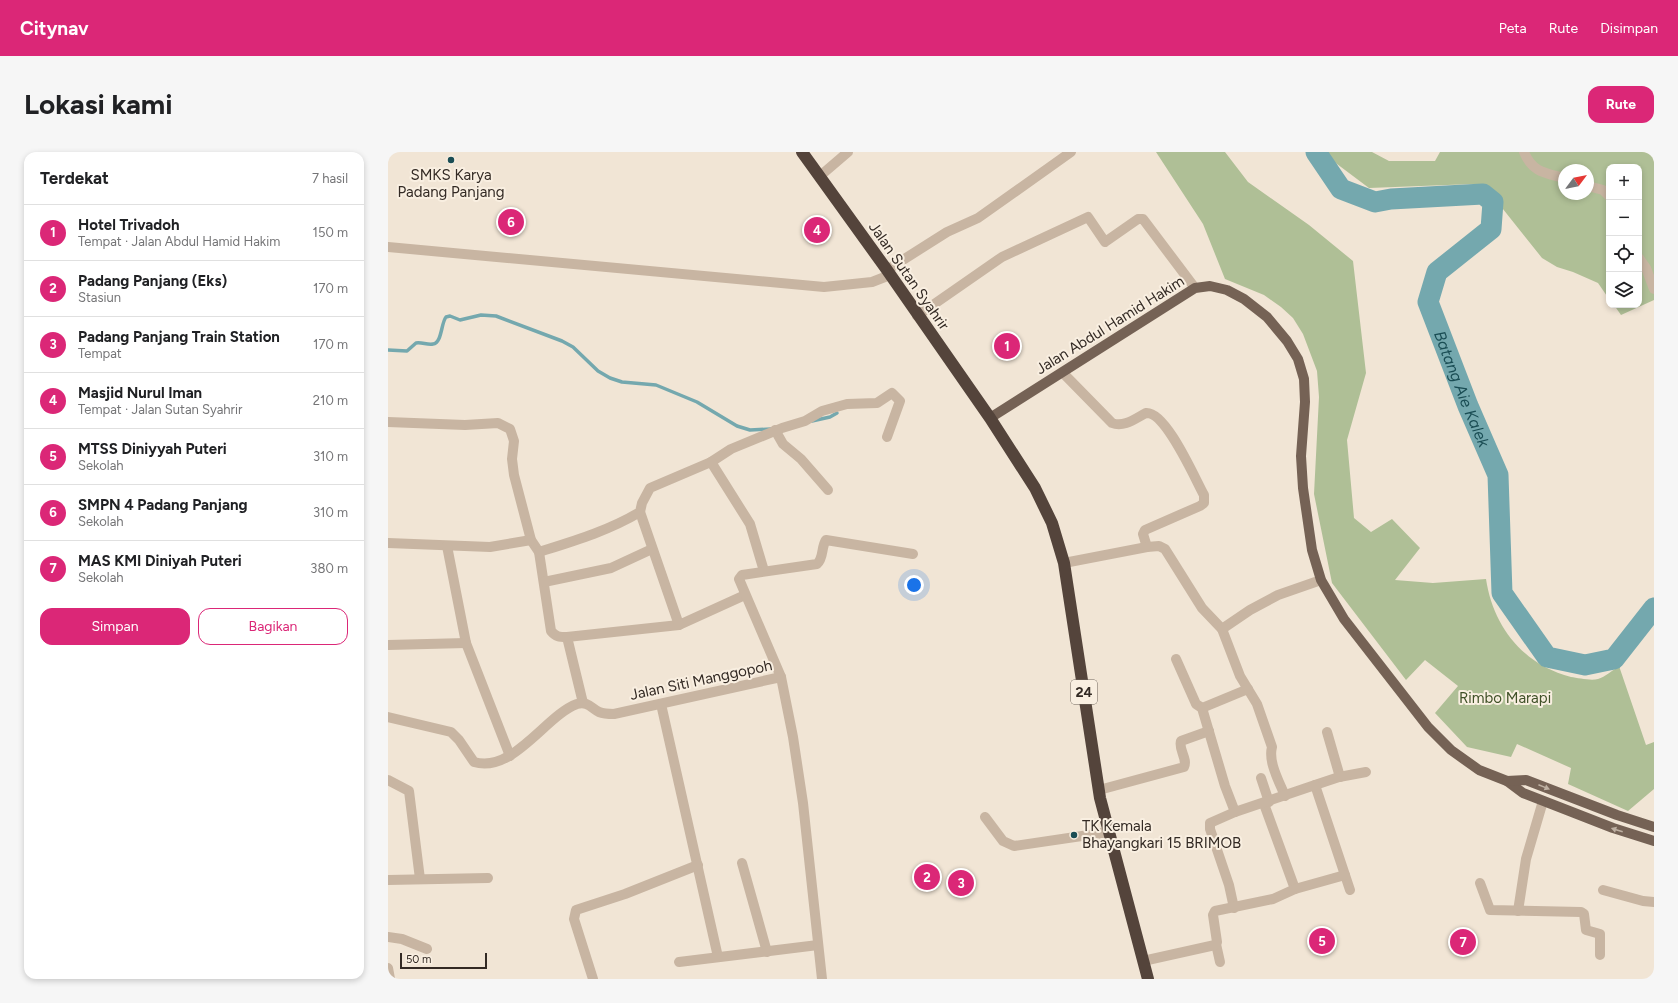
<!DOCTYPE html>
<html lang="id">
<meta charset="utf-8">
<style>
body{margin:0;font-family:Figtree,sans-serif;background:#f6f6f6;color:#202124}
.controls{position:absolute;right:12px;top:12px;display:grid;overflow:hidden;border-radius:8px;box-shadow:0 2px 6px #0003}
.controls button{width:36px;height:36px;display:grid;place-items:center;padding:0;border:0;border-bottom:1px solid #e0e0e0;background:#fff;color:#202124;font:20px sans-serif}
.compass{position:absolute;left:1170px;top:12px;width:36px;height:36px;border-radius:50%;background:#fff;box-shadow:0 2px 6px #0003;rotate:58deg}
.scale{position:absolute;left:12px;bottom:10px;width:87px;box-sizing:border-box;padding-left:4px;border:2px solid #332a24;border-top:0;font-size:11px;line-height:14px;white-space:nowrap;color:#332a24;-webkit-text-stroke:3px #f9efe1;paint-order:stroke}
.you{position:absolute;left:526px;top:433px;width:14px;height:14px;margin:-10px;border:3px solid #fff;border-radius:50%;background:#1a73e8;box-shadow:0 0 0 6px #1a73e833}
.badge{display:grid;place-items:center;width:26px;height:26px;border-radius:50%;background:#db2777;color:#fff;font-size:13px;font-weight:700}
.pin{position:absolute;translate:-50% -50%;border:2px solid #fff;box-shadow:0 1px 4px #0006}
.list{margin:0;padding:0;list-style:none}
h2{display:flex;justify-content:space-between;align-items:center;height:52px;margin:0;padding:0 16px;font-size:17px}
h2 small{font-size:13px;font-weight:400;color:#757577}
.list li{display:grid;grid-template-columns:26px 1fr auto;gap:12px;align-items:center;box-sizing:border-box;height:56px;padding:0 16px;border-top:1px solid #e0e0e0}
.list b{display:block;font-size:15px;white-space:nowrap}
.list p{margin:0;font-size:13px;white-space:nowrap;color:#757577}
.list em{font-size:13px;font-style:normal;color:#757577}
.actions{display:flex;gap:8px;padding:12px 16px}
.actions a{flex:1;padding:9px 0;border:1px solid #db2777;border-radius:12px;text-align:center;font-size:14px;color:#db2777}
.actions .main{background:#db2777;color:#fff}
.icon{flex:none;width:22px;height:22px;fill:none;stroke:currentColor;stroke-width:2;stroke-linecap:round;stroke-linejoin:round}
.map{position:relative;flex:none;width:1266px;height:827px;overflow:hidden;border-radius:12px}
header{display:flex;align-items:center;gap:24px;box-sizing:border-box;height:56px;padding:0 20px;background:#db2777;color:#fff}
header strong{font-size:19px}
nav{display:flex;gap:22px;margin-inline-start:auto;font-size:14px}
.intro{display:flex;align-items:center;justify-content:space-between;box-sizing:border-box;height:96px;padding:0 24px}
h1{margin:0;font-size:28px}
.button{padding:10px 18px;border-radius:12px;background:#db2777;color:#fff;font-size:14px;font-weight:700}
main{display:flex;gap:24px;padding:0 24px}
aside{flex:1;background:#fff;border-radius:12px;box-shadow:0 2px 6px #0003}
.map>svg:first-child{display:block}
.green{fill:#afbf96;fill-rule:evenodd}
.lines{fill:none;stroke-linecap:round;stroke-linejoin:round}
.stream{stroke:#74a8ae;stroke-width:3.5}
.river{stroke:#74a8ae;stroke-width:21}
.minor{stroke:#c8b5a2;stroke-width:10}
.major{stroke:#756255;stroke-width:10}
.highway{stroke:#54443b;stroke-width:12}
.oneway{fill:#beb0a2}
.poi-dot{fill:#1a4d54;stroke:#f9efe1;stroke-width:1.5}
.labels{text-anchor:middle;dominant-baseline:central;stroke-width:4;stroke-linejoin:round;paint-order:stroke}
.shield{fill:#f9efe1;stroke:#6e655d;stroke-width:1}
.shield-label{font-size:14px;font-weight:bold;fill:#332a24}
.poi-label{font-size:15px;fill:#332a24;stroke:#f9efe1}
.street-label{font-size:15px;fill:#332a24;stroke:#f9efe1}
.park-label{font-size:15px;fill:#405128;stroke:#f9efe1}
.water-label{font-size:16px;font-style:italic;fill:#1a4d54;stroke:#f9efe1}
</style>
<header>
<strong>Citynav</strong>
<nav><a>Peta</a><a>Rute</a><a>Disimpan</a></nav>
</header>
<div class="intro"><h1>Lokasi kami</h1><a class="button">Rute</a></div>
<main>
<aside>
<h2>Terdekat<small>7 hasil</small></h2>
<ul class="list">
<li><span class="badge">1</span><div><b>Hotel Trivadoh</b><p>Tempat · Jalan Abdul Hamid Hakim</p></div><em>150 m</em></li>
<li><span class="badge">2</span><div><b>Padang Panjang (Eks)</b><p>Stasiun</p></div><em>170 m</em></li>
<li><span class="badge">3</span><div><b>Padang Panjang Train Station</b><p>Tempat</p></div><em>170 m</em></li>
<li><span class="badge">4</span><div><b>Masjid Nurul Iman</b><p>Tempat · Jalan Sutan Syahrir</p></div><em>210 m</em></li>
<li><span class="badge">5</span><div><b>MTSS Diniyyah Puteri</b><p>Sekolah</p></div><em>310 m</em></li>
<li><span class="badge">6</span><div><b>SMPN 4 Padang Panjang</b><p>Sekolah</p></div><em>310 m</em></li>
<li><span class="badge">7</span><div><b>MAS KMI Diniyah Puteri</b><p>Sekolah</p></div><em>380 m</em></li>
</ul>
<div class="actions"><a class="main">Simpan</a><a>Bagikan</a></div>
</aside>
<div class="map">
<svg width="1266" height="827" viewBox="0 0 1266 827">
<rect width="100%" height="100%" fill="#f1e5d5"/>
<!-- green -->
<g class="green">
<path d="M768 0H837L860 30 921 73 965 109 978 221 959 288 966 366 983 380 1004 367 1032 396 1007 428 1045 431 1098 427C1105 474 1135 513 1183 525 1190 526 1203 529 1210 527 1217 525 1225 518 1231 514L1258 593 1266 590V637L1240 659 1180 632 1183 616 1129 592 1123 605 1079 595 1047 561 1070 534 1037 508 1018 528 944 431 926 342 931 245 929 219 915 182 905 166 893 155 876 143 837 127 815 72Z"/>
<path d="M939 0H984L1001 9H1047L1052 0H1266V148L1233 163 1226 153H1251V15H1221V147L1210 131 1185 120 1169 115 1154 106 1103 42 1085 32 981 36 941 6ZM1176 18H1200V42H1176Z"/>
</g>
<g class="lines">
<!-- stream -->
<g class="stream">
<path d="M0 198 19 199 28 191C34 190 39 193 45 192 54 191 53 171 58 165L62 164 72 168 93 163 108 164 174 189 185 195 210 219 222 226 234 230 268 233 309 250 349 274 362 278 383 277"/>
<polyline points="424,269 442,265 449,261"/>
</g>
<!-- river -->
<path class="river" id="s1" d="M928 0 953 37 987 50 1003 47 1095 42 1105 50 1103 77 1049 120 1040 150 1080 254 1110 323 1114 441 1159 505 1197 513 1226 507 1266 456"/>
<!-- minor -->
<g class="minor">
<path d="M1136 0C1144 20 1157 21 1176 26"/>
<polyline points="432,24 460,0"/>
<polyline points="1200,34 1215,38 1221,44"/>
<polyline points="0,95 436,135 484,130 502,123"/>
<polyline points="1251,106 1258,116 1266,137"/>
<polyline points="499,118 559,80 590,66 683,0"/>
<polyline points="529,164 614,105 700,65 717,90 750,67 755,67 807,136"/>
<path d="M675 221 724 271C736 276 748 266 758 261 778 259 807 327 816 343V351L812 354 757 378 755 382 759 395"/>
<path d="M0 270 77 273 110 271 122 277 126 289 124 307 126 323 143 388 151 400 163 479C168 485 171 485 179 485L291 473 357 443"/>
<polyline points="387,278 395,292 413,307 440,338"/>
<polyline points="323,310 343,297 394,276 417,269 434,259 459,252 489,251 504,241 512,249 499,285"/>
<polyline points="252,360 291,473"/>
<polyline points="0,391 102,395 143,388"/>
<polyline points="59,394 78,491 122,604"/>
<path d="M151 400C186 389 220 379 252 360L254 351 262 336 323 310 362 372 376 419"/>
<path d="M676 411 759 395 771 394 777 397 814 456 834 477 852 524 869 552 884 595C880 610 891 629 897 644"/>
<polyline points="156,430 223,416 264,397"/>
<polyline points="834,477 862,458 890,443 933,428"/>
<polyline points="179,485 195,551"/>
<polyline points="0,493 78,491"/>
<polyline points="788,507 808,552 814,556 837,634 847,660"/>
<polyline points="273,552 330,805"/>
<polyline points="814,556 860,537"/>
<path d="M0 565 63 580 71 588 86 610C125 622 158 563 189 552 200 549 203 556 211 560 216 562 221 562 226 562L393 525"/>
<polyline points="939,580 952,625"/>
<polyline points="873,626 881,650"/>
<polyline points="0,628 21,639 32,727"/>
<polyline points="927,633 951,625 978,620"/>
<path d="M711 638 796 615C800 607 790 597 793 589L821 579"/>
<polyline points="876,652 907,737"/>
<polyline points="597,665 615,689 626,694 721,680"/>
<polyline points="354,711 379,800"/>
<polyline points="0,728 100,726"/>
<polyline points="1092,731 1102,758 1193,760 1196,762 1198,778 1212,782 1212,803"/>
<polyline points="1215,738 1255,749 1266,750"/>
<polyline points="846,756 841,733 822,677 822,671 847,660 927,633 962,738"/>
<polyline points="1130,759 1138,707 1155,649"/>
<polyline points="0,785 14,787 39,797"/>
<polyline points="828,792 832,810"/>
<polyline points="755,809 827,793 829,790 825,763 827,759 885,747 907,737 957,723"/>
<polyline points="291,810 430,793"/>
<polyline points="0,816 2,827"/>
<polyline points="205,827 186,767 188,758 237,742 310,713"/>
<path d="M434 827 415 651 405 585 393 525 351 427 354 423 429 412C436 406 433 395 438 388L525 402"/>
</g>
<!-- major -->
<g class="major">
<polyline points="602,266 807,136 822,134 839,138 856,147 879,165 899,189 910,207 916,227 917,250 913,304 915,336 924,398 933,428 956,467 1040,575 1063,598 1091,618 1119,629 1135,641 1225,676 1266,689"/>
<polyline points="1119,629 1138,628 1229,663 1266,675"/>
</g>
<!-- highway -->
<polyline class="highway" points="414,0 499,118 602,266 647,336 664,371 676,411 712,646 760,827"/>
</g>
<!-- one-way arrows -->
<defs><path id="oneway-solid" d="M-6-.8H1V-3.2L6.5 0L1 3.2V.8H-6Z"/></defs>
<g class="oneway">
<use href="#oneway-solid" transform="translate(1156 635) rotate(22)"/>
<use href="#oneway-solid" transform="translate(1229 678) rotate(-162)"/>
</g>
<!-- markers -->
<g class="poi-dot">
<circle cx="63" cy="8" r="4"/>
<circle cx="686" cy="683" r="4"/>
</g>
<g class="labels">
<!-- shield labels -->
<rect class="shield" x="683" y="528" width="26" height="24" rx="3"/>
<g class="shield-label">
<text x="696" y="540">24</text>
</g>
<!-- poi labels -->
<g class="poi-label">
<text x="63" y="23">SMKS Karya<tspan x="63" dy="17">Padang Panjang</tspan></text>
<text x="694" y="674" text-anchor="start">TK Kemala<tspan x="694" dy="17">Bhayangkari 15 BRIMOB</tspan></text>
</g>
<!-- street labels -->
<g class="street-label">
<text transform="translate(521 124) rotate(55)">Jalan Sutan Syahrir</text>
<text transform="translate(722 173) rotate(-32)">Jalan Abdul Hamid Hakim</text>
<text transform="translate(313 528) rotate(-12)">Jalan Siti Manggopoh</text>
</g>
<!-- park labels -->
<g class="park-label">
<text x="1117" y="546">Rimbo Marapi</text>
</g>
<!-- water labels -->
<g class="water-label">
<text stroke="none"><textPath href="#s1" startOffset="423">Batang Aie Kalek</textPath></text>
</g>
</g>
</svg>
<div class="controls">
<button>+</button>
<button>−</button>
<button><svg class="icon" aria-label="locate" viewBox="0 0 24 24"><circle cx="12" cy="12" r="6"/><path d="M12 2v4M12 18v4M2 12h4M18 12h4"/></svg></button>
<button><svg class="icon" aria-label="layers" viewBox="0 0 24 24"><path d="M12 4l9 5-9 5-9-5zM3 14l9 5 9-5"/></svg></button>
</div>
<svg class="compass" viewBox="-18 -18 36 36"><path d="M0-13l5 13h-10z" fill="#e53935"/><path d="M0 13l5-13h-10z" fill="#757577"/></svg>
<div class="scale">50 m</div>
<div class="you"></div>
<div class="pin badge" style="left:619px;top:194px">1</div>
<div class="pin badge" style="left:539px;top:725px">2</div>
<div class="pin badge" style="left:573px;top:731px">3</div>
<div class="pin badge" style="left:429px;top:78px">4</div>
<div class="pin badge" style="left:934px;top:789px">5</div>
<div class="pin badge" style="left:123px;top:70px">6</div>
<div class="pin badge" style="left:1075px;top:790px">7</div>
</div>
</main>
